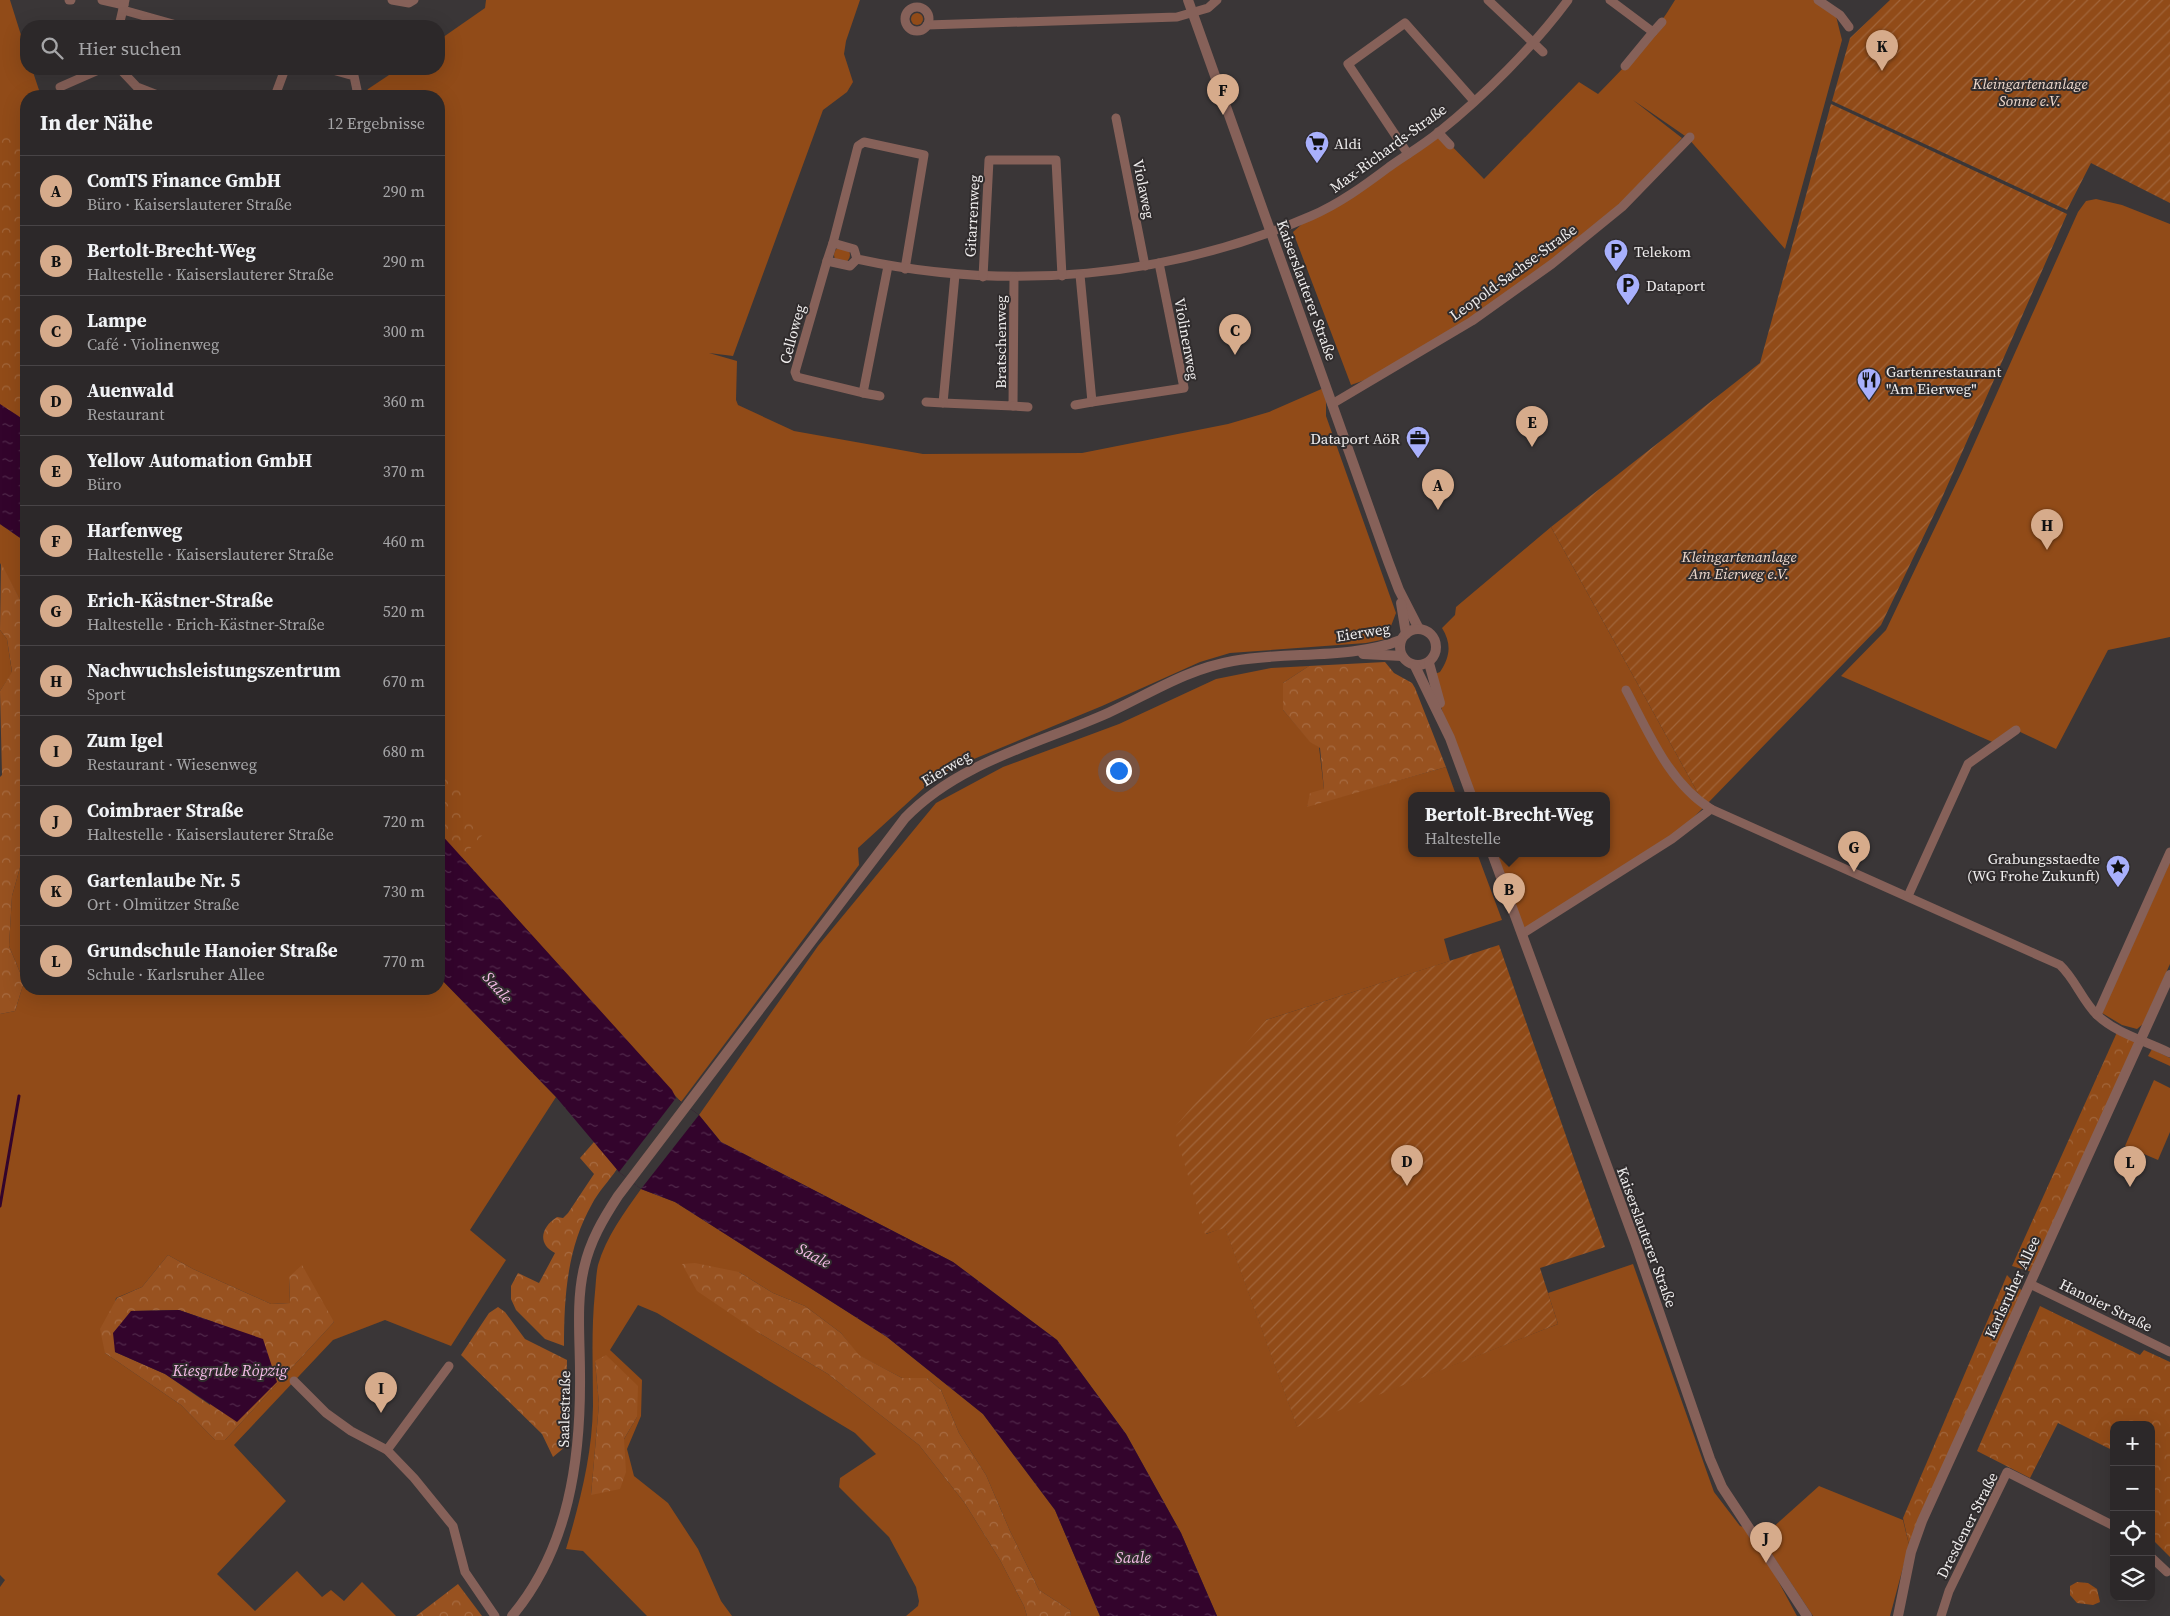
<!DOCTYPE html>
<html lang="de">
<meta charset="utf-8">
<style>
body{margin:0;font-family:"Source Serif 4",serif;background:#383435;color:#f1f3f6}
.controls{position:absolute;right:15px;bottom:15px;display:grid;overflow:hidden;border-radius:10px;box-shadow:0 5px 20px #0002}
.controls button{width:45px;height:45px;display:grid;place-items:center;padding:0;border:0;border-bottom:1px solid #484446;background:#2c2829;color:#f1f3f6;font:25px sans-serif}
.you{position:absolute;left:1118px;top:770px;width:18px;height:18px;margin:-12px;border:4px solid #fff;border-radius:50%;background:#1a73e8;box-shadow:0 0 0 8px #1a73e833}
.badge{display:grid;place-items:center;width:32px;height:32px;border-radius:50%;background:#d6ab8b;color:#111;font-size:16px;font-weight:700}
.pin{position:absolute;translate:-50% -41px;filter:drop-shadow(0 1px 2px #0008)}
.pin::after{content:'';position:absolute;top:26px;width:18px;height:15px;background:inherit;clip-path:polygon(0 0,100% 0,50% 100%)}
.popup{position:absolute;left:1408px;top:792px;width:202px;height:65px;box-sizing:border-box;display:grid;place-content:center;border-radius:10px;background:#2c2829;filter:drop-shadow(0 1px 4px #0005);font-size:16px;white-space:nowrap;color:#a6a6a8}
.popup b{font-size:19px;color:#f1f3f6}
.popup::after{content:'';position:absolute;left:50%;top:100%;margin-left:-10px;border:10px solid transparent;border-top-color:#2c2829}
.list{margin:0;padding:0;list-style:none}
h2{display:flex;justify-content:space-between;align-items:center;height:65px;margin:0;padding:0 20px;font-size:21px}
h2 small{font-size:16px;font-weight:400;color:#a6a6a8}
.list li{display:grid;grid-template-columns:32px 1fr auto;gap:15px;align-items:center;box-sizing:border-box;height:70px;padding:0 20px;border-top:1px solid #484446}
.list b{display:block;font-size:19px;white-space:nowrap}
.list p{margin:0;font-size:16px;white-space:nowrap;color:#a6a6a8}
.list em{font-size:16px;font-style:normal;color:#a6a6a8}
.icon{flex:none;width:28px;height:28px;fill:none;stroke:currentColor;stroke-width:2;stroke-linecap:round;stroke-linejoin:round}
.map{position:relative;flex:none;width:2170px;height:1616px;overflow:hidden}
.search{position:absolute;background:#2c2829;box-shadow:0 5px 20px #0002;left:20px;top:20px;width:425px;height:55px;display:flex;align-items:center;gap:12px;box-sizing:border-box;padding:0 18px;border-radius:20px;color:#a6a6a8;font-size:19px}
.panel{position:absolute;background:#2c2829;box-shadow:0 5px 20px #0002;left:20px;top:90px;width:425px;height:905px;border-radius:20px}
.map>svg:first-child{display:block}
.grass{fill:#914b18;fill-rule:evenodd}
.forest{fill:url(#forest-crowns);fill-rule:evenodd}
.park{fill:url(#park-crowns)}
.garden{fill:url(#garden-furrows)}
.water{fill:url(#water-ripples)}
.pier{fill:#3a3637}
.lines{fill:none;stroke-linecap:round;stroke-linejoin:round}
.stream{stroke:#33042c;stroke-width:3}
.minor{stroke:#866159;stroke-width:9}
.tertiary{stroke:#866159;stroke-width:10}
.labels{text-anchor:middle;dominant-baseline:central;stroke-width:4;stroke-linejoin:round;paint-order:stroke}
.park-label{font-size:15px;font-style:italic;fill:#f0dbcf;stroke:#302c2d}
.poi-label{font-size:15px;fill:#efeded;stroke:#302c2d;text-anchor:start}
.street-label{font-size:15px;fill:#efeded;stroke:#302c2d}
.water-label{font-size:16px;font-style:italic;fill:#f4bbe6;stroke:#302c2d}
</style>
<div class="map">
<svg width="2170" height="1616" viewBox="0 0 2170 1616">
<defs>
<pattern id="forest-crowns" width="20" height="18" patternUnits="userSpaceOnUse" patternTransform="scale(1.25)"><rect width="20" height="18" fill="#985220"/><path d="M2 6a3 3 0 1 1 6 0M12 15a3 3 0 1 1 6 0" fill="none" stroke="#a76b41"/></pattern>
<pattern id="park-crowns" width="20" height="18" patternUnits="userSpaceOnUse" patternTransform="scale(1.25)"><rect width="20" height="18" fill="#914b18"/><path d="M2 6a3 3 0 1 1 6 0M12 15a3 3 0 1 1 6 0" fill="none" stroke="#a1653a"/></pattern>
<pattern id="garden-furrows" width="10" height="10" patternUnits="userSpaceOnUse" patternTransform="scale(1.25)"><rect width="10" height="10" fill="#914b18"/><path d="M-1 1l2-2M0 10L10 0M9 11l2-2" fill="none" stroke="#a1653a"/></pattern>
<pattern id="water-ripples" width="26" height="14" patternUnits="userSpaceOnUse" patternTransform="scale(1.25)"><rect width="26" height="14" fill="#33042c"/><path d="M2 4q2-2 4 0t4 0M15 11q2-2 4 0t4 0" fill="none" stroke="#51294b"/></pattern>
</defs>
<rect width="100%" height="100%" fill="#3a3637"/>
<!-- grass -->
<g class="grass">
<polygon points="0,0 10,0 26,51 26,69 32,69 41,96 26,96 26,421 0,404"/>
<polygon points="486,0 860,0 846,41 844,54 853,82 847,92 823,110 733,356 709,353 737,361 736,400 738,405 794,431 923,454 1082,453 1228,424 1269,412 1326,387 1326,416 1396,613 1386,639 1366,643 1230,653 1200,662 1102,706 952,768 926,786 858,848 859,865 681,1102 439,832 439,96 364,96 368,89 398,69 439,69 439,40 485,8"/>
<path d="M1675 0H1814L1836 16 1842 40 1785 249 1688 138 1633 100 1682 138 1622 207 1472 321 1365 380 1351 385 1293 232 1311 216 1438 132 1484 179 1579 82 1598 94C1627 65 1654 35 1675 0Z"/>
<circle cx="917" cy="19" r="6"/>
<polygon points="2096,199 2122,205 2170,224 2170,637 2108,650 2056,749 2016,730 1997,744 1841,676 1886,630 1963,469 2078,212 2086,201"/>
<circle cx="842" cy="255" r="8"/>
<polygon points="0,524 26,542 26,611 0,563"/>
<path d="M1551 527 1705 806 1672 839 1522 934 1492 853H1606V795H1471L1450 738 1432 675 1440 672C1450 657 1452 644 1442 628L1455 615 1456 607Z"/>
<polygon points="0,630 7,639 12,673 0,691"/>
<polygon points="1309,666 1283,683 1283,710 1310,741 1319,747 1324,789 1307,806 1446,767 1456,795 1412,795 1412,853 1477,853 1502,920 1444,939 1450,961 1266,1020 1206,1234 1225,1227 1297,1426 1558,1324 1548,1293 1633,1264 1714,1492 1740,1526 1750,1529 1797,1616 1217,1616 1181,1533 1126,1434 1057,1340 953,1262 721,1142 699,1115 818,946 936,803 1003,767 1119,724 1216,679 1271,668"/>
<path d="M26 846V989H439V977L556 1097 470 1230 506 1260 451 1346 385 1320 333 1340 234 1445 286 1501 217 1574 255 1611 297 1571 322 1597 331 1590 344 1601 362 1582 396 1616H0V1587L5 1580 0 1575V1014L15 1011 24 982 9 946 12 896ZM168 1255 193 1269 271 1304 290 1303 289 1277 334 1322 225 1440H215L181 1405 105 1353 116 1298 142 1287Z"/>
<polygon points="2170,862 2170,964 2143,1024 2137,1029 2122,1025 2102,1013"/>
<polygon points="2152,1049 2170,1058 2170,1066 2148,1056"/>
<polygon points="2154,1080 2170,1088 2170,1132 2158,1160 2125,1146"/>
<path d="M641 1189 675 1202 887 1337 983 1414 1055 1510 1100 1616H1071L1070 1610 1039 1590 1010 1531 986 1475 959 1433 941 1390 927 1378H902L858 1355 841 1333 805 1306 773 1293 739 1272 759 1333 828 1374 919 1445 964 1502 1000 1560 1024 1606 1027 1616H906L918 1606 919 1601 916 1587 889 1537 839 1487 840 1478 876 1454 855 1433 657 1313 638 1305 610 1350 642 1380 641 1416 627 1449 634 1476 668 1503 698 1549 721 1601 732 1616H647L583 1551 566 1549C580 1502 592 1456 593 1406 593 1368 591 1330 595 1292 596 1283 596 1274 598 1265 606 1237 624 1213 641 1189ZM595 1361 637 1417 591 1495 599 1404Z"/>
<polygon points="1819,1486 1903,1520 1909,1545 1890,1616 1813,1616 1761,1538"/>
</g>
<!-- forest -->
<g class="forest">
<polygon points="1,563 26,611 26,846 12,896 9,946 24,982 15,1011 0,1014 0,777 2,775 0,691 12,672 7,639 0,630"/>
<polygon points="1385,662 1394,673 1412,683 1415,688 1446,767 1307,807 1310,793 1324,789 1320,748 1310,742 1283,710 1283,683 1309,666"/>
<path d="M594 1142 617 1169C609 1181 598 1192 592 1204 567 1248 564 1297 564 1346L545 1339 516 1310 511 1299V1286L518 1273 539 1283 555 1253C537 1244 541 1227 557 1217L563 1218 568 1213 594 1174 580 1158Z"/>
<path d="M168 1255 193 1269 271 1304 290 1303 289 1277 302 1265 334 1322 225 1440H215L181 1405 105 1353 100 1329 117 1298 142 1287ZM179 1310 214 1322 210 1405 165 1374 115 1352 131 1311Z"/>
<polygon points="695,1263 739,1272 773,1293 805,1306 841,1333 859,1355 902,1378 927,1378 941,1390 959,1433 986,1475 1010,1531 1039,1590 1070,1610 1071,1616 1027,1616 1024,1606 1000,1560 964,1502 919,1445 828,1374 759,1333 697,1291 682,1264"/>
<polygon points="498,1307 505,1312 525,1339 567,1360 565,1447 553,1457 542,1434 461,1355 489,1313"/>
<polygon points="606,1355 638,1386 637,1417 624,1439 626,1472 620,1489 591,1495 599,1404 595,1361"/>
<polygon points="458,1584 482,1616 416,1616"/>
</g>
<!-- park -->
<g class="park">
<polygon points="0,127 26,139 26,518 0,503"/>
<polygon points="443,777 466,796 457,808 486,831 439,883 439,781"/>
<polygon points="2118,1030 2139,1044 2035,1273 2012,1266"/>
<polygon points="2007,1275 2024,1293 1909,1545 1903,1518"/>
<polygon points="2040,1306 2140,1355 2144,1350 2170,1362 2170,1557 2151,1538 2151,1425 2114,1425 2114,1451 2058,1423 2030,1478 1977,1451"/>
<polygon points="2077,1582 2088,1583 2097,1589 2100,1602 2093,1605 2077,1603 2070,1595 2070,1586"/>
</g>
<!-- garden -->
<g class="garden">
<polygon points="1890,0 2170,0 2170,203 2091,163 2067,210 1832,101 1850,38"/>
<polygon points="1831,104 2067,214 1941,500 1881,625 1705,806 1551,527 1760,363"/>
<polygon points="1499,945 1605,1247 1540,1268 1558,1324 1297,1427 1225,1228 1205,1234 1174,1128 1266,1020"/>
</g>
<!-- water -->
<g class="water">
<polygon points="0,404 26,421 26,542 0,524"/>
<polygon points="439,832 672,1090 676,1098 699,1115 721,1142 953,1262 1057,1340 1126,1434 1181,1533 1217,1616 1100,1616 1055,1510 983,1414 887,1337 675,1202 641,1189 619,1172 556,1097 439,977"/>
<polygon points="179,1310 263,1339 277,1382 237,1422 165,1374 115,1352 113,1333 131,1311"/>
</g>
<!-- pier -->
<polygon class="pier" points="676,1098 699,1115 641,1189 619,1172"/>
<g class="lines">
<!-- stream -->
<polyline class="stream" points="0,1206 19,1096"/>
<!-- minor -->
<g class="minor">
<polyline points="69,0 71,0"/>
<polyline points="102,0 124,5"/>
<polyline points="392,0 409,3 414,0"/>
<polyline points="1488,0 1543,52"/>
<polyline points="1610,0 1653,32 1662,22"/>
<polyline points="1818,0 1840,15 1849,27"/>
<circle cx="917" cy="19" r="12"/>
<polyline points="123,10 180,26"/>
<polyline points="927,25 1177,17 1208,8 1217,0"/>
<polyline points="119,26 125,0"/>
<polyline points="1625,66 1653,32"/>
<polyline points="120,69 137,87 160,96"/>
<polyline points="329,69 354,76 357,90 354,96"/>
<polyline points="60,87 101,69"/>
<polyline points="275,96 285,69"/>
<polyline points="1116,118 1145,266"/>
<polyline points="1438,132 1450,145"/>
<polyline points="1408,154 1348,64 1405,23 1474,101"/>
<polyline points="833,243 858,146 864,142 924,155 905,269"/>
<path d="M857 259 850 266 827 261 833 243 854 249 857 259C1009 292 1168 278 1311 216 1339 204 1365 185 1389 167 1406 155 1423 145 1439 132 1484 96 1534 46 1568 0"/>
<polyline points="827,261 795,372 797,377 863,393 888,266"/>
<polyline points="955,275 943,403 1013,406 1014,278"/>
<polyline points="1080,275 1092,402 1184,388 1159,263"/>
<polyline points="983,277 989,160 1056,160 1062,276"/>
<polyline points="863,393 880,396"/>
<polyline points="926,402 943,403"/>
<polyline points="1332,404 1472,321 1552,264 1622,207 1690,137"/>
<polyline points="1075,405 1092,402"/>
<polyline points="1013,406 1028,407"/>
<path d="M1626 690C1649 733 1669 783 1711 809L2060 965C2075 979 2082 1000 2097 1015 2117 1034 2146 1041 2170 1053"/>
<polyline points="1908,896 1968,764 2016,730"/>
<polyline points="1522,934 1672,839 1711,809"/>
<polyline points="2097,1015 2170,852"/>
<polyline points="2030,1284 2170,1352"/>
<polyline points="294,1381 326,1413 351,1431 387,1450 414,1478 453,1526 465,1572 495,1616"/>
<polyline points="387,1450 449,1366"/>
<polyline points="2151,1557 2167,1572"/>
<polyline points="1941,1616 1949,1591 2007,1472 2114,1526"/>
</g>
<!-- tertiary -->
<g class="tertiary">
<polyline points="1188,0 1388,561 1399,590 1419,629"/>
<polyline points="1401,603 1406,634"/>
<circle cx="1418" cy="647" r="18"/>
<polyline points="1363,654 1402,656"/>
<polyline points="1429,663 1440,703"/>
<polyline points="1415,666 1450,738 1471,795"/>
<polyline points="1492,853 1635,1242 1710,1459 1722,1487 1807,1616"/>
<path d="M512 1616C569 1548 581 1459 580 1373 580 1339 576 1301 584 1268 590 1241 603 1219 618 1196L905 818C959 762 1038 744 1108 713 1149 694 1187 669 1233 661 1287 651 1350 660 1401 640"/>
<polyline points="1898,1616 1911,1552 1922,1521 2170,975"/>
</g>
</g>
<!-- icons -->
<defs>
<symbol id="supermarket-pin" viewBox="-11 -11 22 30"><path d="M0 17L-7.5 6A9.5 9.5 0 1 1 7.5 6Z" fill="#a8b0fc" stroke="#302c2d"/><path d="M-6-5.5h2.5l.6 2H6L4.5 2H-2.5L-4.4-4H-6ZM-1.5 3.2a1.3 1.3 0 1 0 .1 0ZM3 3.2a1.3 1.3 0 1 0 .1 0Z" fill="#111"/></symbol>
<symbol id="parking-pin" viewBox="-11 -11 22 30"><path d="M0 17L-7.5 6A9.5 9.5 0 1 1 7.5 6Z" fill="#a8b0fc" stroke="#302c2d"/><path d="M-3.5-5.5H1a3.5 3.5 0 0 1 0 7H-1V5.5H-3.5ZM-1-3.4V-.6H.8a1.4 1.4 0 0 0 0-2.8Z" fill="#111"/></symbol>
<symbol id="restaurant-pin" viewBox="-11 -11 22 30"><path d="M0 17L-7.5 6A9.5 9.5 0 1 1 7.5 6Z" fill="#a8b0fc" stroke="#302c2d"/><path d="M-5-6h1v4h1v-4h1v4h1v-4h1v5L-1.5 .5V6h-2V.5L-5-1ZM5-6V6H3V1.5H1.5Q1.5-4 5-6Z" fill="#111"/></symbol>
<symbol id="office-pin" viewBox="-11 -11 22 30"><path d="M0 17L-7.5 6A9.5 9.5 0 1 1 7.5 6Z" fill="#a8b0fc" stroke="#302c2d"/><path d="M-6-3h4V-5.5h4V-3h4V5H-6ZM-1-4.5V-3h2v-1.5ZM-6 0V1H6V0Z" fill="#111"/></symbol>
<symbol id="sight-pin" viewBox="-11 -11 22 30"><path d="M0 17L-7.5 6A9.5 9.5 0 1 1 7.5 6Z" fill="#a8b0fc" stroke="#302c2d"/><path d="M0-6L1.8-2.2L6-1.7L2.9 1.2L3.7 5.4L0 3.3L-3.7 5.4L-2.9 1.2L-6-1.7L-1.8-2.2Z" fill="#111"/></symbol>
</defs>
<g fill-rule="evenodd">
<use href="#supermarket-pin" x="1303" y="129" width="28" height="38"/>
<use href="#parking-pin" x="1602" y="237" width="28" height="38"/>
<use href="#parking-pin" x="1614" y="271" width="28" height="38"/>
<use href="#restaurant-pin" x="1855" y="366" width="28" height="38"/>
<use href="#office-pin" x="1404" y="424" width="28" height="38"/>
<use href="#sight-pin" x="2104" y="853" width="28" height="38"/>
</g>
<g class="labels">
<!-- park labels -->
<g class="park-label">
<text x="2030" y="83">Kleingartenanlage<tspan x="2030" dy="17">Sonne e.V.</tspan></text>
<text x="1739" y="556">Kleingartenanlage<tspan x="1739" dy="17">Am Eierweg e.V.</tspan></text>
</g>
<!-- poi labels -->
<g class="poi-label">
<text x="1334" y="143">Aldi</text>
<text x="1634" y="251">Telekom</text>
<text x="1646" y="285">Dataport</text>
<text x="1886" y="371">Gartenrestaurant<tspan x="1886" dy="17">"Am Eierweg"</tspan></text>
<text x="1400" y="438" text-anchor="end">Dataport AöR</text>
<text x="2100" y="858" text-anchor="end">Grabungsstaedte<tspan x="2100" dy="17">(WG Frohe Zukunft)</tspan></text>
</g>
<!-- street labels -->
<g class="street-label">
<text transform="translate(1388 148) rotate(-36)">Max-Richards-Straße</text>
<text transform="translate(1144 189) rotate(79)">Violaweg</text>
<text transform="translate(972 216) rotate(-87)">Gitarrenweg</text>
<text transform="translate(1513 272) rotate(-36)">Leopold-Sachse-Straße</text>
<text transform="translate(1307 290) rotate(70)">Kaiserslauterer Straße</text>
<text transform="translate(792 334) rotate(-75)">Celloweg</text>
<text transform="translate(1187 339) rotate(80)">Violinenweg</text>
<text transform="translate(1000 342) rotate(-90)">Bratschenweg</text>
<text transform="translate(1363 632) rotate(-9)">Eierweg</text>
<text transform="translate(946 768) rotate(-31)">Eierweg</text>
<text transform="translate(1647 1237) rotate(70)">Kaiserslauterer Straße</text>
<text transform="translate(2012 1287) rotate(-65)">Karlsruher Allee</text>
<text transform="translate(2106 1305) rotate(26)">Hanoier Straße</text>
<text transform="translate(564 1409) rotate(-89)">Saalestraße</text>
<text transform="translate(1967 1525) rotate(-63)">Dresdener Straße</text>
</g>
<!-- water labels -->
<g class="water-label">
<text transform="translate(498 987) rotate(49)">Saale</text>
<text transform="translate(814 1255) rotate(28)">Saale</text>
<text x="230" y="1370">Kiesgrube Röpzig</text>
<text x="1133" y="1557">Saale</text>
</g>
</g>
</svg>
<div class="controls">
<button>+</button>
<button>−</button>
<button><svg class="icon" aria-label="locate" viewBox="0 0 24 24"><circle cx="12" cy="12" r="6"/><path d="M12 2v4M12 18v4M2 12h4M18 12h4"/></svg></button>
<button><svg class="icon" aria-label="layers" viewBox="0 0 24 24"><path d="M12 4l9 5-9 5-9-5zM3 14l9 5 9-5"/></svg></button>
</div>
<div class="you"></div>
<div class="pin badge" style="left:1438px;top:510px">A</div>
<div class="pin badge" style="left:1509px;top:914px">B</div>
<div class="popup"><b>Bertolt-Brecht-Weg</b>Haltestelle</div>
<div class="pin badge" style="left:1235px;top:355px">C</div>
<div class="pin badge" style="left:1407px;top:1186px">D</div>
<div class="pin badge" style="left:1532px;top:447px">E</div>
<div class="pin badge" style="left:1223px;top:115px">F</div>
<div class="pin badge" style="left:1854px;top:872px">G</div>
<div class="pin badge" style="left:2047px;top:550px">H</div>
<div class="pin badge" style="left:381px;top:1413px">I</div>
<div class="pin badge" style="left:1766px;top:1563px">J</div>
<div class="pin badge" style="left:1882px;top:71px">K</div>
<div class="pin badge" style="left:2130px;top:1187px">L</div>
<div class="search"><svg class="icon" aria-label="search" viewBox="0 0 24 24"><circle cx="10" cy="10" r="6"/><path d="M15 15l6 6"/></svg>Hier suchen</div>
<section class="panel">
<h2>In der Nähe<small>12 Ergebnisse</small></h2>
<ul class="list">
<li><span class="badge">A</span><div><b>ComTS Finance GmbH</b><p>Büro · Kaiserslauterer Straße</p></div><em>290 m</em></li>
<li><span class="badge">B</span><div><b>Bertolt-Brecht-Weg</b><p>Haltestelle · Kaiserslauterer Straße</p></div><em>290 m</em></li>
<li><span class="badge">C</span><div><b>Lampe</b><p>Café · Violinenweg</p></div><em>300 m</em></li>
<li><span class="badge">D</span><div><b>Auenwald</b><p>Restaurant</p></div><em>360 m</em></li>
<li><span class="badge">E</span><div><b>Yellow Automation GmbH</b><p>Büro</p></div><em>370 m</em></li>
<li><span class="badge">F</span><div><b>Harfenweg</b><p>Haltestelle · Kaiserslauterer Straße</p></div><em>460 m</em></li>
<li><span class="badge">G</span><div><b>Erich-Kästner-Straße</b><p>Haltestelle · Erich-Kästner-Straße</p></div><em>520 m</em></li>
<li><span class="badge">H</span><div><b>Nachwuchsleistungszentrum</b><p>Sport</p></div><em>670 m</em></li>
<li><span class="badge">I</span><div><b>Zum Igel</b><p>Restaurant · Wiesenweg</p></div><em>680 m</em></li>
<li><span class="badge">J</span><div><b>Coimbraer Straße</b><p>Haltestelle · Kaiserslauterer Straße</p></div><em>720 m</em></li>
<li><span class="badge">K</span><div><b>Gartenlaube Nr. 5</b><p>Ort · Olmützer Straße</p></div><em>730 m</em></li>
<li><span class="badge">L</span><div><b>Grundschule Hanoier Straße</b><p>Schule · Karlsruher Allee</p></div><em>770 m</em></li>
</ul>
</section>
</div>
